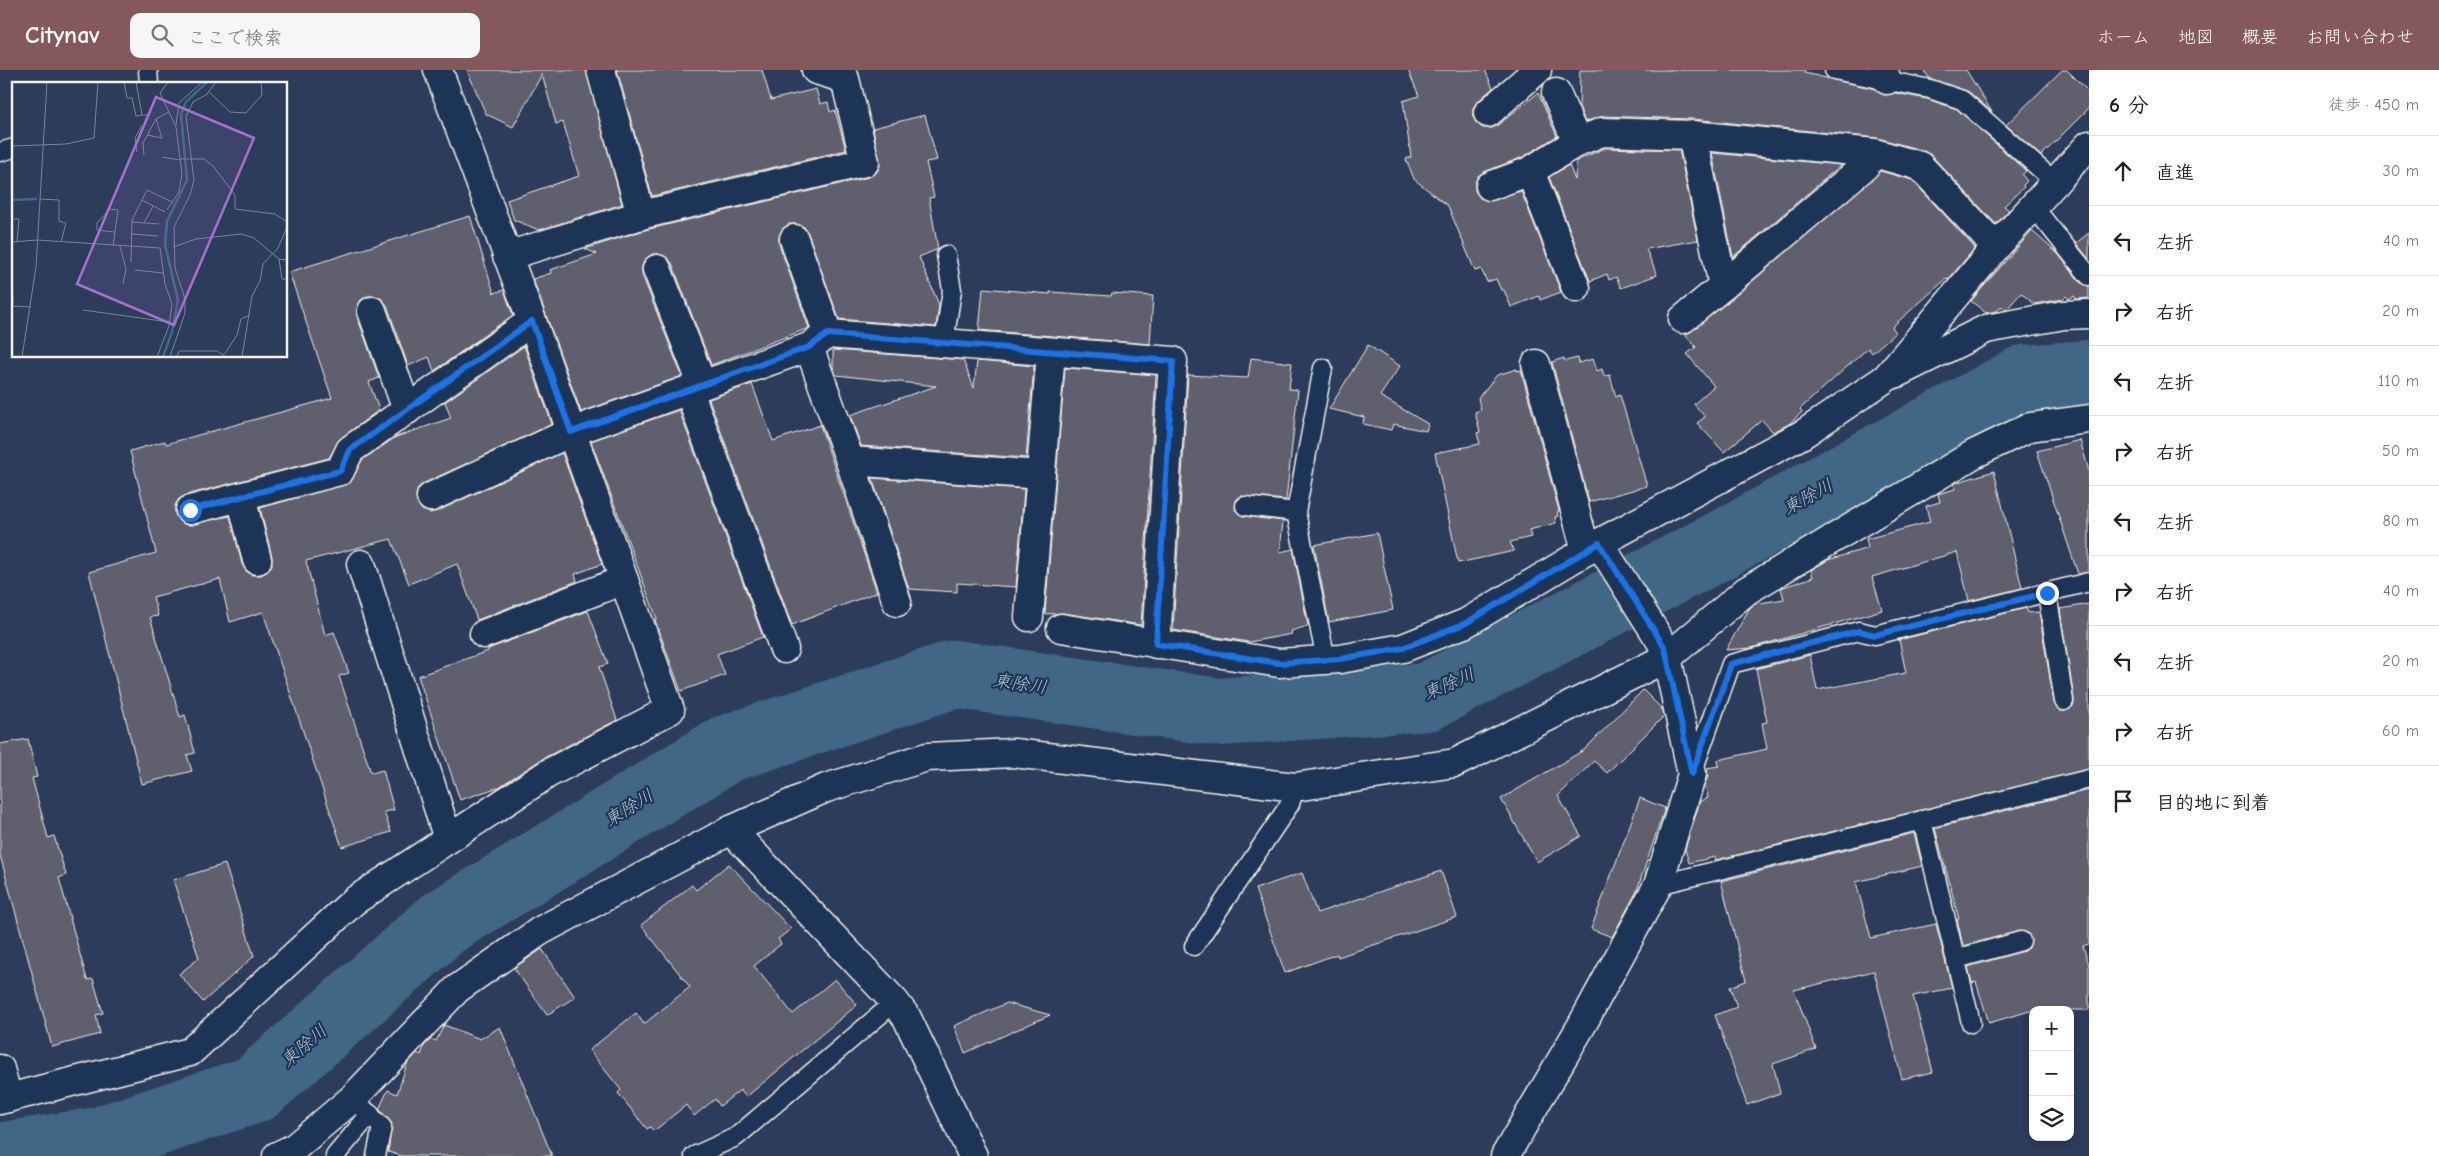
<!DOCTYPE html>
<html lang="ja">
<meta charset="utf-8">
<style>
body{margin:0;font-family:"Comic Neue","Klee One",sans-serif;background:#f6f6f6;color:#222}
.controls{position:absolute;right:15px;bottom:15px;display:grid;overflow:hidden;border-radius:10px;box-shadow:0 2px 8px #0003}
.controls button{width:45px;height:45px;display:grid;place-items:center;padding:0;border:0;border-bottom:1px solid #e0e0e0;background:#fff;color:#222;font:25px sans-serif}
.stop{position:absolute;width:15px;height:15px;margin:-11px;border:4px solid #1a73e8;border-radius:50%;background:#fff}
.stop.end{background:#1a73e8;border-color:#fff;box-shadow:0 1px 5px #0008}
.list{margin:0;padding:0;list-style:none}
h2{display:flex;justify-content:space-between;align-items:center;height:65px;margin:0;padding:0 20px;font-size:21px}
h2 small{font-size:16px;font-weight:400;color:#767676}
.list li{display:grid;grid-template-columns:32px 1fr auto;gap:15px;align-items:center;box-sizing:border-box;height:70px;padding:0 20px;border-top:1px solid #e0e0e0}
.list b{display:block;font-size:19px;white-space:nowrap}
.list em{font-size:16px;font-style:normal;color:#767676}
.icon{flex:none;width:28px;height:28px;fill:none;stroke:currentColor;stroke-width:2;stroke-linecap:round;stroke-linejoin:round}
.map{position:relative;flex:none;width:2089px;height:1086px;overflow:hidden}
header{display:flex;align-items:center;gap:30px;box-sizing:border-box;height:70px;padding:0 25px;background:#85585c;color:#fff}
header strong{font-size:24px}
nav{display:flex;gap:28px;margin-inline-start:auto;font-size:18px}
.search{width:350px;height:45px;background:#f6f6f6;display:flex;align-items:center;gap:12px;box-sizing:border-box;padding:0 18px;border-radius:10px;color:#767676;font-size:19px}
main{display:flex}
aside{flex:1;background:#fff}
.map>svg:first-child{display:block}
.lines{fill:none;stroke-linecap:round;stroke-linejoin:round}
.river{stroke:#3f6786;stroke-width:68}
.building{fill:#615e6d;stroke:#f4f1e8}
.lane-casing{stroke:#f4f1e8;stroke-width:21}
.street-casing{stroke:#f4f1e8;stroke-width:31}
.lane{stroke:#1d3557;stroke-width:18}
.street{stroke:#1d3557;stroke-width:28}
.route{stroke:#1a73e8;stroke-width:6}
.labels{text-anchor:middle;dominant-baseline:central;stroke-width:4.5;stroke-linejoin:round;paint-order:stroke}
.water-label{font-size:18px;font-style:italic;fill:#b5c1c6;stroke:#1d3557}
.inset-river{fill:none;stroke:#3f6786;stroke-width:2.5}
.inset-road{fill:none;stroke:#7b8593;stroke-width:1}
.view{fill:#a571cd;fill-opacity:0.15;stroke:#a571cd;stroke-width:2.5}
.inset-edge{fill:none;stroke:#f4f1e8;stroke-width:2.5}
</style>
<header>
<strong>Citynav</strong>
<div class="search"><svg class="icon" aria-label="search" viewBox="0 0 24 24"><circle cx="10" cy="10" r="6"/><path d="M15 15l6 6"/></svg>ここで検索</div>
<nav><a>ホーム</a><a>地図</a><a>概要</a><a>お問い合わせ</a></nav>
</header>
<main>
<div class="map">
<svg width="2089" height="1086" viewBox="0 0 2089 1086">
<rect width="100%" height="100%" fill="#2b3d5b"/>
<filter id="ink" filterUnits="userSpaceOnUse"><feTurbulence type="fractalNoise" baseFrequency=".02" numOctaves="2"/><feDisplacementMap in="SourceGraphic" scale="10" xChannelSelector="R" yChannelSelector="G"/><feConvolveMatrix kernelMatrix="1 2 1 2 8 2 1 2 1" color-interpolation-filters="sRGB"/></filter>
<g filter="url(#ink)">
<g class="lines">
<!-- river -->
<polyline class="river" points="3,1086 98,1071 255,1019 443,853 726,679 954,604 1218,642 1427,627 1723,474 2024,309 2089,304"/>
</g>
<!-- building -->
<g class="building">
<polygon points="467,0 586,0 622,134 539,160 514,150 507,130 579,106 563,52 556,54 542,4 513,57 486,44"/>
<polygon points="617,0 762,0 771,30 816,19 820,34 828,32 830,42 835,40 846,80 652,126"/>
<polygon points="1408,0 1485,0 1493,18 1477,32 1473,38 1473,46 1476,53 1483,58 1492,58 1498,55 1538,23 1557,66 1523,87 1484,102 1478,106 1475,113 1475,121 1480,128 1488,131 1521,121 1561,222 1540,230 1539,226 1511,237 1504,220 1501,220 1496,209 1487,212 1481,199 1475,201 1448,136 1414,109 1406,89 1411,87 1403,31 1419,26"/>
<polygon points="1580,0 1805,0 1804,3 1875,19 1884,25 1895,23 1927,29 1957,39 2026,101 2022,105 2027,111 2023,115 2024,117 2004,136 2009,140 1996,154 1931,85 1924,81 1878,68 1693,49 1603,46 1585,52 1579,36"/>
<polygon points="1924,0 1966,0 1992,42 1969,22 1929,8"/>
<polygon points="2062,0 2067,0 2089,22 2089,38 2041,86 2006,55"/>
<polygon points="925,45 937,90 926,92 934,127 929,128 938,179 919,187 939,235 936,257 839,249 808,163 804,157 797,154 789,154 782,159 779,167 779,174 809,258 711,295 672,193 666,187 659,184 652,184 645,190 642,197 642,205 682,306 581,342 533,209 551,203 550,200 597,184 585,179 645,160 869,107 876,103 880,96 873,58"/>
<polygon points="1605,78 1679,80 1698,170 1646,179 1657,205 1621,218 1616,207 1609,210 1607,204 1590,211 1549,107 1569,95 1575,110 1576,91"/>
<polygon points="1712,83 1841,95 1733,187"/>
<polygon points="1880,101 1912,110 1975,178 1948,210 1946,209 1892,257 1896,262 1872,283 1868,278 1800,339 1802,342 1789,354 1773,362 1762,350 1724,382 1697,353 1705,347 1694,334 1714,316 1687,284 1696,277 1685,265 1733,228"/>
<polygon points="470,146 494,223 504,220 513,245 434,301 429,287 408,296 387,235 382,229 375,226 366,226 360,231 357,238 357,246 379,308 369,312 379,340 341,368 329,388 186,425 179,429 175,435 175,444 179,451 186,455 230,446 242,494 246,501 252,505 261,505 268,501 272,495 272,487 260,438 350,413 362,390 396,367 451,348 445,332 524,276 552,354 424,413 418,418 416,425 417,433 422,440 430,443 438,441 562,383 602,494 575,504 577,511 477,550 457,494 409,514 391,469 306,491 325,565 334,562 349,603 339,606 371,703 383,700 394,740 384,742 391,762 342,777 263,542 230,552 220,509 153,527 158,546 150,547 180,647 185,645 195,683 187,685 192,701 142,714 89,502 156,483 130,381 165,371 166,374 332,328 289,202"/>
<polygon points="2032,161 2058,184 2081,213 2089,216 2089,228 2076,229 2074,226 2069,229 2066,226 2063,229 2034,234 2021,223 2006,240 2001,236 1997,241 1986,243 1971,231"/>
<polygon points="2089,163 2089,189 2076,173"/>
<polygon points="983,218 1050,224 1050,222 1111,226 1112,223 1153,226 1150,274 979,260"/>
<polygon points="1368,275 1400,296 1380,326 1428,354 1426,361 1393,354 1391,360 1363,354 1364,347 1329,339"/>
<polygon points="833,280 963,290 974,318 977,291 1034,296 1026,388 861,376 850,345 936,316 836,305 833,296"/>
<polygon points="1251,288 1292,293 1289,319 1298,320 1286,430 1241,426 1236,430 1235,440 1243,446 1283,451 1280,482 1293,479 1308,556 1291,561 1292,564 1249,572 1173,560 1188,305 1248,308"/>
<polygon points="1564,288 1565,291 1578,288 1579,293 1593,289 1597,301 1602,299 1604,306 1610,305 1616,327 1620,325 1647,416 1589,432 1552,292"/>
<polygon points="1065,298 1156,305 1141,555 1063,543 1045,544"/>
<polygon points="1517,299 1517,301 1521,300 1559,441 1557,442 1558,446 1555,447 1556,453 1529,460 1531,467 1510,472 1514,481 1458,493 1435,383 1480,374 1477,363 1480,362 1475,342 1481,340 1478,328 1497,305"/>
<polygon points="752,314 773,371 820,355 877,522 792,555 709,329"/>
<polygon points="679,340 763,567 717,584 725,605 681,621 655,550 657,549 591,371"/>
<polygon points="2080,370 2089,401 2089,502 2078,504 2037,381"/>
<polygon points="1994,401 2022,518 1969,531 1957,482 1872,507 1882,540 1751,578 1726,580 1749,539 1755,534 1784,529 1781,518 1813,507 1811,500 1828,490 1868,478 1866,469 1930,452 1926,436 1940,432 1938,424 1955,419 1954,414 1958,412"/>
<polygon points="872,408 1024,419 1016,517 957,513 957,522 909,519"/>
<polygon points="1377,463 1393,540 1329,552 1314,475"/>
<polygon points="2089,534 2089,699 1716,790 1715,787 1689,793 1685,779 1700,731 1708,728 1705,714 1708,706 1707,698 1719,696 1718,690 1767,679 1762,653 1767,652 1756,599 1810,585 1817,620 1906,603 1899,570 2026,538 2028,543 2039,542 2054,633 2060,641 2066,641 2074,635 2074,629 2060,539"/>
<polygon points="588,541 608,594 599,597 617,650 542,689 499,717 460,730 418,606 488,581 488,579"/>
<polygon points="1643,620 1662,639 1664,646 1607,703 1594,691 1558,726 1581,766 1537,792 1501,729 1584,680"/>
<polygon points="28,669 37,707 32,708 48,768 54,766 66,805 59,808 87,910 93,909 103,943 96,945 100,964 52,977 0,785 0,674"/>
<polygon points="2089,720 2089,874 2083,876 2089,895 2089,940 2033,940 1989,953 1976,912 1972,913 1968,897 2024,881 2029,878 2031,869 2028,863 2019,861 1963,876 1957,849 1959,849 1935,758"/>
<polygon points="1640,728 1665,738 1636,823 1612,867 1591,859"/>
<polygon points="1914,763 1922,796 1856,812 1871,868 1936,854 1952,918 1913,926 1933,1002 1902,1009 1874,901 1794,920 1816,979 1773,994 1780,1023 1747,1035 1715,945 1737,937 1730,917 1746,911 1721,811"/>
<polygon points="225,794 254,886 203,932 179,904 199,888 173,810"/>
<polygon points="729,794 791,859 778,869 781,874 754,896 793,944 835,909 857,935 746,1027 740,1020 720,1036 715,1029 694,1046 686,1035 654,1061 650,1057 647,1059 618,1023 621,1020 589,980 636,943 644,954 690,917 641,855 692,815 696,820"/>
<polygon points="1441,801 1457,847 1338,887 1337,884 1285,903 1255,819 1302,803 1317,843"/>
<polygon points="542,879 575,927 547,945 514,898"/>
<polygon points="1007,933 1050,945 965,983 954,956"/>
<polygon points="444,955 480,969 500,957 552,1086 402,1086 388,1082 392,1054 379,1039 388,1020 397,1024 407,994 417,983 421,985 424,976 431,969 436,971"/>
</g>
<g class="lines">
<defs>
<g id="lane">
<polyline points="148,0 149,14"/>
<polyline points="1834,0 1930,19 1962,30 2055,112"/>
<polyline points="0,82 14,78"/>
<polyline points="2031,138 2041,146 2089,206"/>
<polyline points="944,273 952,220 946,185"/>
<polyline points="1323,298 1296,442 1326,590"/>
<polyline points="1245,436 1296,442"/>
<polyline points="2047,523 2064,631"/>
<polyline points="1693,701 1731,594 1859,561 1875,565 2089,512"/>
<polyline points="1922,750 1971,953"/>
<polyline points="1658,815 2089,709"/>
<polyline points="1194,876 1290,734 1295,717"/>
<polyline points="1956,889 2021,871"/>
<polyline points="353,1028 382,1057 376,1086"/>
<polyline points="335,1086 370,1044"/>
<polyline points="694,1086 736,1067 895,932"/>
</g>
<g id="street">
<polyline points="601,0 641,145"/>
<polyline points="1883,0 1887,10"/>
<polyline points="1556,23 1577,72"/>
<polyline points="1488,43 1537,0"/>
<polyline points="1692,65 1723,216 1865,96 1874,83"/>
<polyline points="1530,101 1576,218"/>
<polyline points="1490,116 1530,101 1577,72 1602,62 1692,65 1874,83 1920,96 1996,177"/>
<polyline points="794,169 828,264"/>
<polyline points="507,186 641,145 865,92 845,9 816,0"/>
<polyline points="657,199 702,314"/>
<polyline points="372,241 407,340"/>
<polyline points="1683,249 1723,216"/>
<polyline points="809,277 850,391 897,532"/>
<polyline points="1536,294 1586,481"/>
<polyline points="1895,304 1986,259 2064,245 2089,244"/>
<polyline points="689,321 784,579"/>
<polyline points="850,391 1040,405"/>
<polyline points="241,427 257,490"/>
<polyline points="431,427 571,362 809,277 828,264 1173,291 1156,574"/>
<polyline points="190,440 340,401 350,380 532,251"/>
<polyline points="361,494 448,769"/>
<polyline points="1029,547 1051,282"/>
<polyline points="1061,558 1279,593 1340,589 1403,578 1466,553 1599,473 1803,364 1886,308 1996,177 2089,75"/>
<polyline points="484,564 624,510"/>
<polyline points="731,760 895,932 907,948 973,1086"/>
<polyline points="0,999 8,1028"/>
<polyline points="0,1030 190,982 354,831 549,703 670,640 532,251 438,0"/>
<polyline points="277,1086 294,1078 353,1028 457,919 540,861 731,760 826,718 927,687 1014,683 1295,717 1455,693 1668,587 1746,521 1974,384 2030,357 2089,349"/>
<polyline points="1505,1086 1583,953 1658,815 1692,704 1665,578 1599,473"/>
</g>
</defs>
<!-- lane casing -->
<use href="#lane" class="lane-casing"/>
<!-- street casing -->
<use href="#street" class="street-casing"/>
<!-- lane -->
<use href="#lane" class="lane"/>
<!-- street -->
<use href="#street" class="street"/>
</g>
</g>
<g class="lines" filter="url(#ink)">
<!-- route -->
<polyline class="route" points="190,440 340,401 350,380 532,251 571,362 809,277 828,264 1173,291 1156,574 1279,593 1340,589 1403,578 1466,553 1599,473 1665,578 1692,704 1731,594 1859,561 1875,565 2047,523"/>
</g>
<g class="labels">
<!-- water labels -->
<g class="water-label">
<text transform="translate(1808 427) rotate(-29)">東除川</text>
<text transform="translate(1020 614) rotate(8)">東除川</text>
<text transform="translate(1449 614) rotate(-24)">東除川</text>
<text transform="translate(629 738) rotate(-32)">東除川</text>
<text transform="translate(304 976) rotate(-41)">東除川</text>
</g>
</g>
<!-- overview -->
<g transform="translate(12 12)">
<rect width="275" height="275" fill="#2b3d5b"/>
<path class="inset-river" d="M0 118 25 117M151 275 160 250 166 218 153 163 155 139 175 98 169 32 174 20 195 0"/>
<path class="inset-road" d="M112 0 115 16H120L124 34 130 33M124 0 130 33H137M197 10 218 30 234 31 250 13 249 0M164 43 167 21 190 0M135 53 150 56 144 37M0 64 54 62 82 56 86 0M125 70 123 56 130 43M132 73 131 61 144 37 157 30M150 75 168 78M168 77H192L201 84 223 113V127L263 132 275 140M28 117 47 118V139L54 141 49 160M130 118 153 130M155 128 167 110 170 92 164 45 148 11 156 0M0 137H7L5 159M120 140 147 142M132 141 141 124M120 152 146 154M0 160 25 158 148 166 153 202 160 222 157 244 145 275M101 164 106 128 98 127 85 141V148L102 150M108 164 114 187 111 202M161 165 184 157 229 152 242 156 267 177 275 178M267 177 270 197H275M119 180 120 138 135 108 160 120M0 182 1 224M123 188 151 191M0 224 19 225M71 228 157 240M10 275 24 185 35 0M158 275 173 231V217L163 186 162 145 178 113 182 98 174 34 181 20 194 13 204 0M165 275 167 269H205L212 273 225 253 229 237 238 233M230 275 240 214 248 199 251 182 266 166 275 145"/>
<path class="view" d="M144 15 242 56 162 243 65 202Z"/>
<rect width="275" height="275" class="inset-edge"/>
</g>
</svg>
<div class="controls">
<button>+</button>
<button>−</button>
<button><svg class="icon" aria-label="layers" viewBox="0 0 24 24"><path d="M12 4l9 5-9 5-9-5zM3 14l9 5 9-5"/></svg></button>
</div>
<div class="stop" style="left:190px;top:440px"></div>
<div class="stop end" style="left:2047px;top:523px"></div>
</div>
<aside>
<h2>6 分<small>徒歩 · 450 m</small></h2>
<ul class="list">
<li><svg class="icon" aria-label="ahead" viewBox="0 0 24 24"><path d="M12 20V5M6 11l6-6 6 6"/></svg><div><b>直進</b></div><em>30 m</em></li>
<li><svg class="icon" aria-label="left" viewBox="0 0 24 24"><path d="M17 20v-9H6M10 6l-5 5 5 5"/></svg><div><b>左折</b></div><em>40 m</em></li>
<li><svg class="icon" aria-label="right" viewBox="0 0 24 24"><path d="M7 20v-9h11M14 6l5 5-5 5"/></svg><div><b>右折</b></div><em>20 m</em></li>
<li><svg class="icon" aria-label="left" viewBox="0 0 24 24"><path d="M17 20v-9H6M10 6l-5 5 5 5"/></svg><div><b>左折</b></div><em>110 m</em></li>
<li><svg class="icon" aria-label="right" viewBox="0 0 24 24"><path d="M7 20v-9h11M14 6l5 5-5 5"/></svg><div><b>右折</b></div><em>50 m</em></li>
<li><svg class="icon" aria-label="left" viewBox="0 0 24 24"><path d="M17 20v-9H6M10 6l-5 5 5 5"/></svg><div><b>左折</b></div><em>80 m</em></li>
<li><svg class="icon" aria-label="right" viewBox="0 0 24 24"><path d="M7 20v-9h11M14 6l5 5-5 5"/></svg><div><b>右折</b></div><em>40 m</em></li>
<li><svg class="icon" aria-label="left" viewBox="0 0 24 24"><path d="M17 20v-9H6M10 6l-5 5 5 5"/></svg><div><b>左折</b></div><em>20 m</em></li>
<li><svg class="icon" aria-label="right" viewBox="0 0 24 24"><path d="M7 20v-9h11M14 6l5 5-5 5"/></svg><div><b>右折</b></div><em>60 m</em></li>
<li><svg class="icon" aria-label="arrive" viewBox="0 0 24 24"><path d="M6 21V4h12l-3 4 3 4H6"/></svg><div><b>目的地に到着</b></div></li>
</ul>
</aside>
</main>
